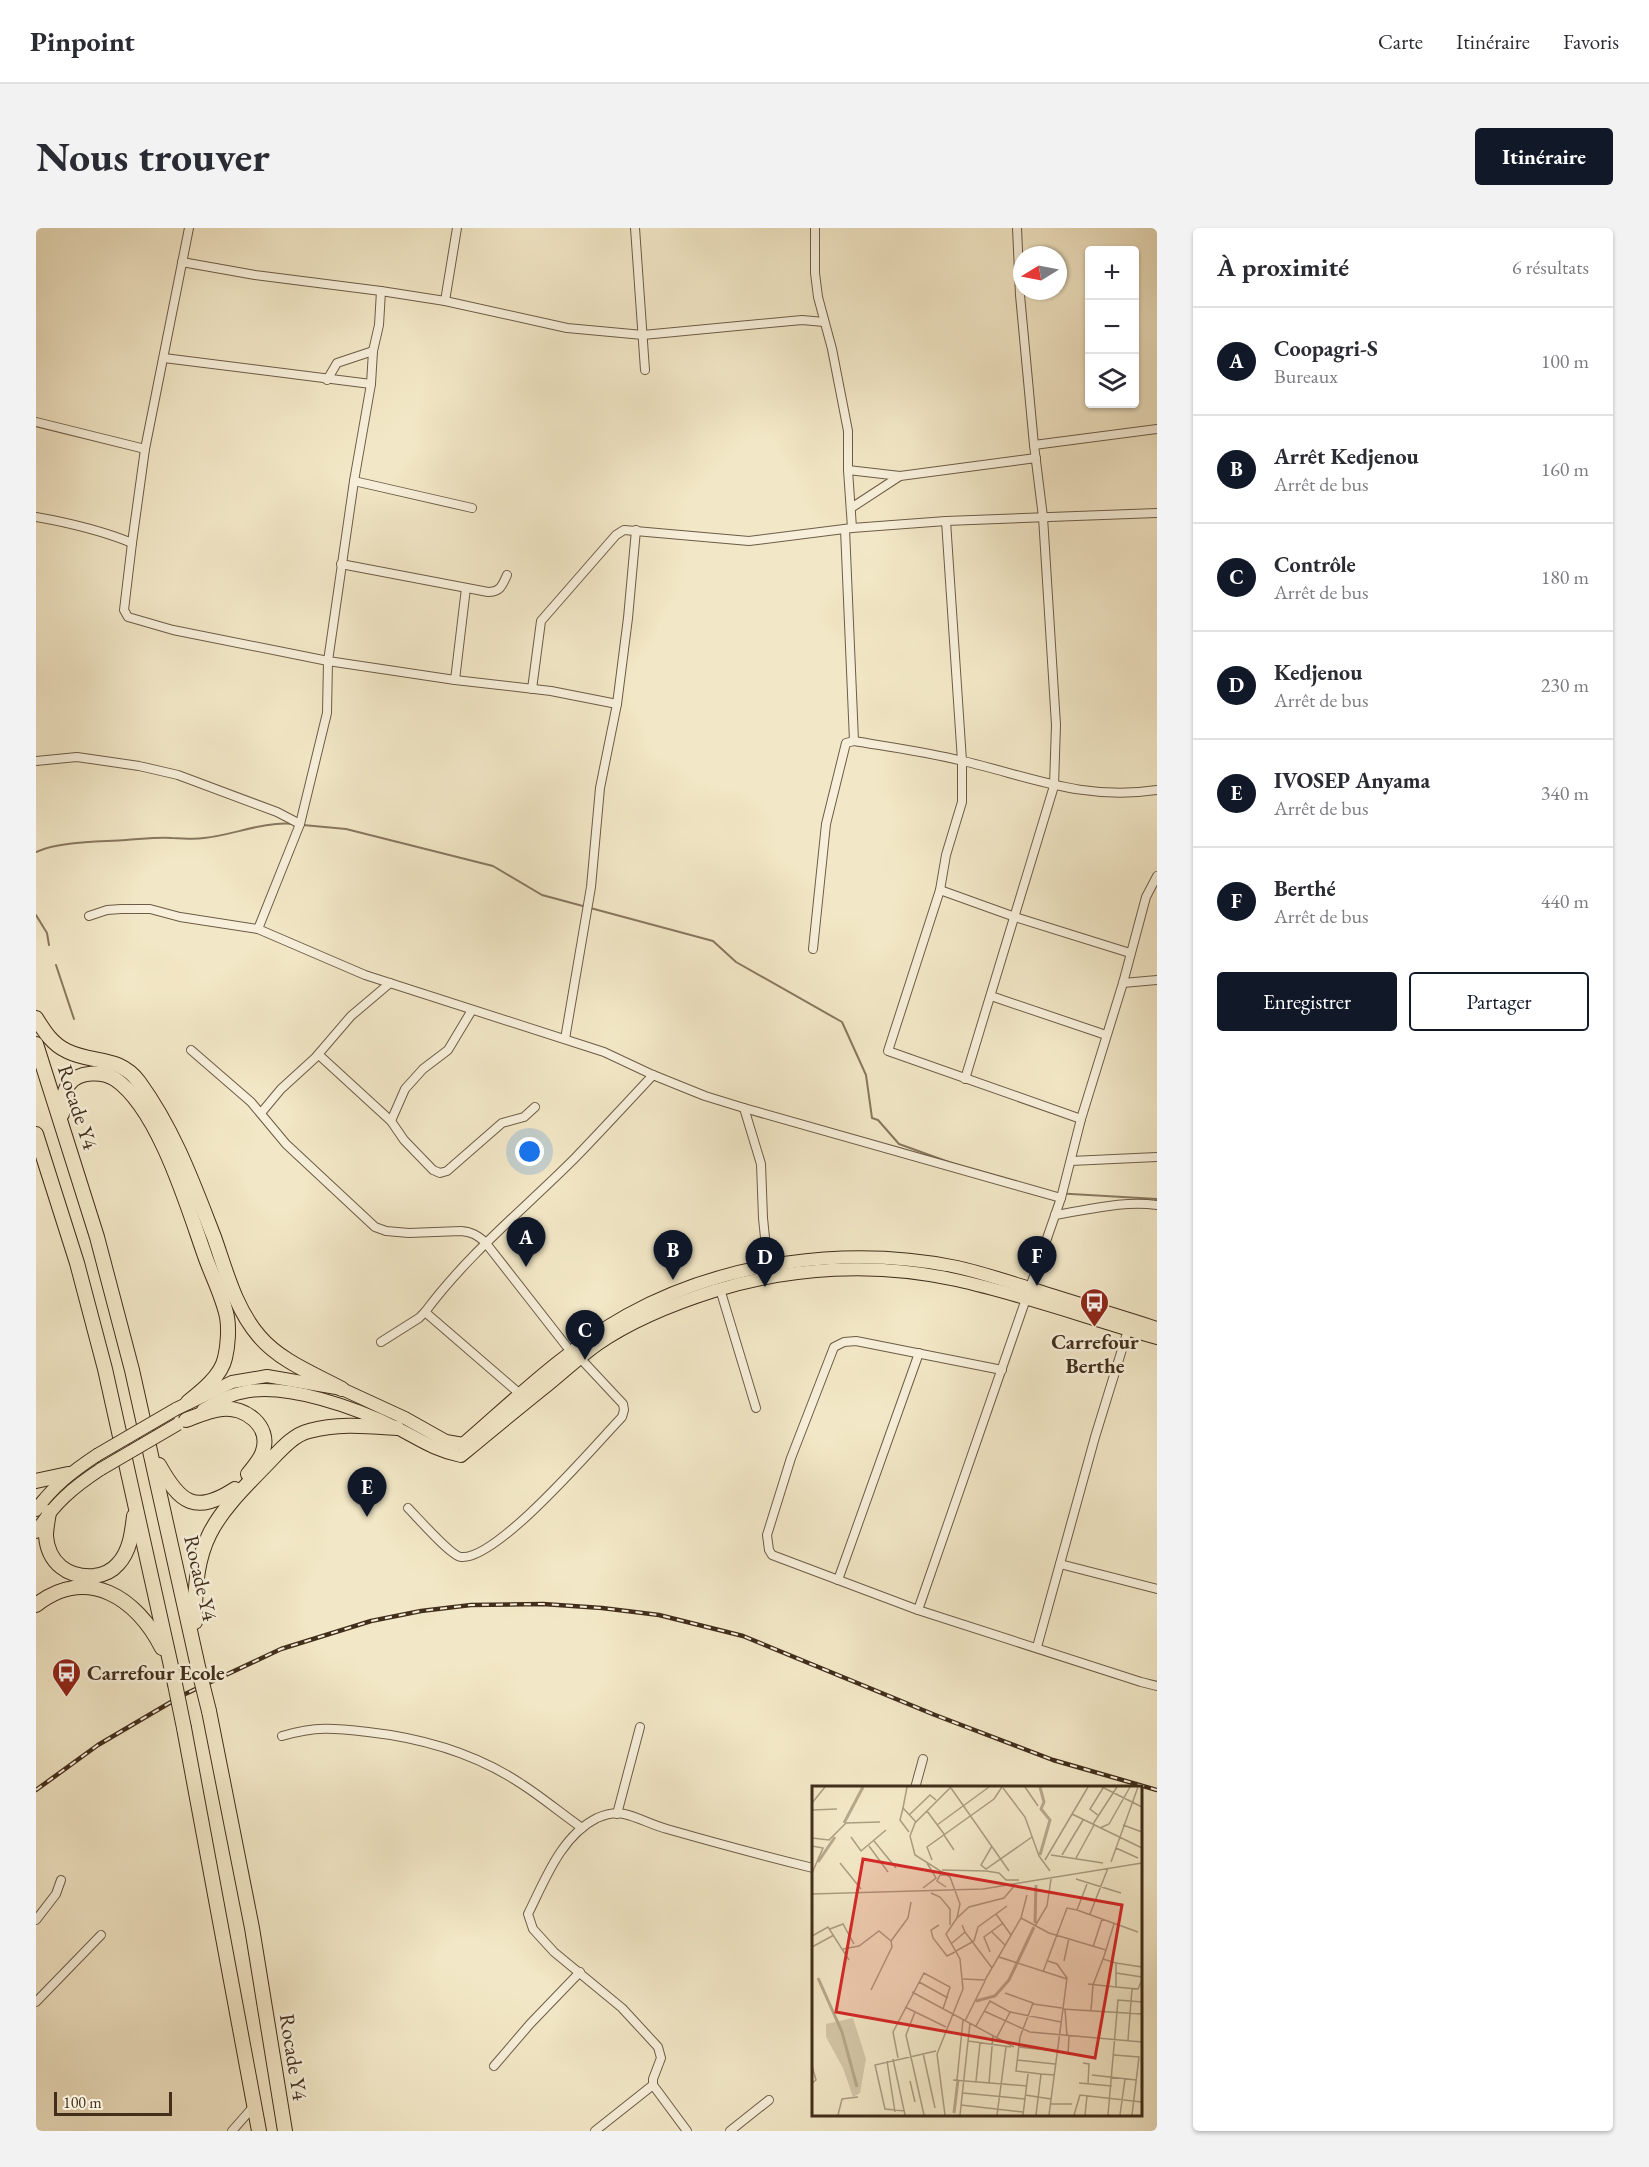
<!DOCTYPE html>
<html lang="fr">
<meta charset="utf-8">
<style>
body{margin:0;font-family:"EB Garamond",serif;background:#f2f2f3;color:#2b2b33}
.controls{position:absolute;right:18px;top:18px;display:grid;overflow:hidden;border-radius:6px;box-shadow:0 2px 4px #0004}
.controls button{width:54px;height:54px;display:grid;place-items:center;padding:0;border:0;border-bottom:2px solid #e1e1e2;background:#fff;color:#2b2b33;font:30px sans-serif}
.compass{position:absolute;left:977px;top:18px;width:54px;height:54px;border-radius:50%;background:#fff;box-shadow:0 2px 4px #0004;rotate:260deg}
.scale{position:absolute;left:18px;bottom:15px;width:118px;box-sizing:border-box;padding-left:6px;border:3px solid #412e1b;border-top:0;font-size:16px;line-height:21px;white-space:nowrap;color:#412e1b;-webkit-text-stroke:4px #f7efda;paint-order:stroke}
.you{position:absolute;left:494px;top:924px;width:21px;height:21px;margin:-15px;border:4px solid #fff;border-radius:50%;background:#1a73e8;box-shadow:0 0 0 9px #1a73e833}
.badge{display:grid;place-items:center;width:39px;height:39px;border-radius:50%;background:#111827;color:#fff;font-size:20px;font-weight:700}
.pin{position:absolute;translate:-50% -50px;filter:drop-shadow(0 2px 3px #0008)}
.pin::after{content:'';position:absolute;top:32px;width:21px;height:18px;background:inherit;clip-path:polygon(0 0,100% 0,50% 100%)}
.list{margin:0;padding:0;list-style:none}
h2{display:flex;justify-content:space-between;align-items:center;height:78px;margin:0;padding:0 24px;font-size:26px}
h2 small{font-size:20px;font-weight:400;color:#7c7c81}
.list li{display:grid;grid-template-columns:39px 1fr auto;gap:18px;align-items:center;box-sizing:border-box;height:108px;padding:0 24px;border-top:2px solid #e1e1e2}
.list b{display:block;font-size:22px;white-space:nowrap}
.list p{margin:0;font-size:20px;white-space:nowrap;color:#7c7c81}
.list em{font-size:20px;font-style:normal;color:#7c7c81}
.actions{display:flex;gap:12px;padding:18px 24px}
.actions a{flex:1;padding:14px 0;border:2px solid #111827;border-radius:6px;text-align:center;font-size:21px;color:#111827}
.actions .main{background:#111827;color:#fff}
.icon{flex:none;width:33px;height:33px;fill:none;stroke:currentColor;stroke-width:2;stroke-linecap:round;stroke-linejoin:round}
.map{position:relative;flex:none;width:1121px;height:1903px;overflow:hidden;border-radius:6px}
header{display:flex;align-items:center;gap:36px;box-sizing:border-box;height:84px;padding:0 30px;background:#fff;border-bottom:2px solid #e1e1e2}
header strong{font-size:28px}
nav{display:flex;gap:33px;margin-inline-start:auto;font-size:21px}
.intro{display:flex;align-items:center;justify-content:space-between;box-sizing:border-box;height:144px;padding:0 36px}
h1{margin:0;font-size:42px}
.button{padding:15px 27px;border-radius:6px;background:#111827;color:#fff;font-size:21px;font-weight:700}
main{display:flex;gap:36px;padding:0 36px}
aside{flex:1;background:#fff;border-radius:6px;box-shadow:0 2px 4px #0004}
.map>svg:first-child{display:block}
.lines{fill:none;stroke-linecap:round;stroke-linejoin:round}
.stream{stroke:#87775f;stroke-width:2}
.street-casing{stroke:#6d5c46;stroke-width:10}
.primary-casing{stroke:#412e1b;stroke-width:14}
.highway-casing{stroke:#412e1b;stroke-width:16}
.street{stroke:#f7efda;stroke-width:8}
.primary{stroke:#f2e7c6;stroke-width:12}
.highway{stroke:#f2e7c6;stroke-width:14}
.rail-casing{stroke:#412e1b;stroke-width:4.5}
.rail{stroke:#f7efda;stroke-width:2;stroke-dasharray:7;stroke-linecap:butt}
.primary-bridge-casing{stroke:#412e1b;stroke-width:14;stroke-linecap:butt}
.highway-bridge-casing{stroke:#412e1b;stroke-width:16;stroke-linecap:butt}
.primary-bridge{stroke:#f2e7c6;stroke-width:12}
.highway-bridge{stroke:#f2e7c6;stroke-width:14}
.labels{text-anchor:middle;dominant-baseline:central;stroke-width:5;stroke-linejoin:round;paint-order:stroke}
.street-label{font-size:21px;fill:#412e1b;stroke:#f7efda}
.poi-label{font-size:21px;font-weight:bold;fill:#412e1b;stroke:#f7efda}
.inset-river{fill:none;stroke:#b6a88c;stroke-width:3}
.inset-road{fill:none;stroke:#ab9d82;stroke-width:1.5}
.view{fill:#d62828;fill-opacity:0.15;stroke:#d62828;stroke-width:3}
.inset-edge{fill:none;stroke:#412e1b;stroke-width:3}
</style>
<header>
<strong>Pinpoint</strong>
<nav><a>Carte</a><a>Itinéraire</a><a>Favoris</a></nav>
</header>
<div class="intro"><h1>Nous trouver</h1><a class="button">Itinéraire</a></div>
<main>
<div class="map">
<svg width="1121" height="1903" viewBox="0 0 1121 1903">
<rect width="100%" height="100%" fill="#f2e7c6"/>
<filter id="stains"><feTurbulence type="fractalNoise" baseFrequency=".00333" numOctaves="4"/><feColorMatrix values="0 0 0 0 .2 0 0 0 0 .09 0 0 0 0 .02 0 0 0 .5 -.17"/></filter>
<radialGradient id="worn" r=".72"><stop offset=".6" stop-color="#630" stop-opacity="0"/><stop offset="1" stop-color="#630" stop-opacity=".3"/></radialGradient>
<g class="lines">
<!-- stream -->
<g class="stream">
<polyline points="267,597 310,601 457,638 506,667 677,713 700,734 806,794 830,847 836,890 842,892 863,916 921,937"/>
<path d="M0 624C24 613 64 614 90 612 106 611 121 609 136 610 147 610 157 612 168 610 198 607 227 593 258 596"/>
<polyline points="0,687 11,705 13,717"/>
<polyline points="20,737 38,791"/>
<polyline points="1018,965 1121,971"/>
</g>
<defs>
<g id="street">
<polyline points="599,0 609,142"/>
<polyline points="779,0 779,45 782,69 796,121 812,203 812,242 816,300"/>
<polyline points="146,34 219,47 345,63"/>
<polyline points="409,73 531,100 607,107 766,92 788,94"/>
<polyline points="128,130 335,156"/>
<polyline points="291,152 301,135 337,123"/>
<polyline points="0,194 109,221"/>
<polyline points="998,217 1121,201"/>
<polyline points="812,242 864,248"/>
<polyline points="318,253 436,280"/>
<polyline points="815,280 864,248 1000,230"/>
<path d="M0 289C34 295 64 302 96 315L109 221 153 0"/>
<polyline points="809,301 818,513"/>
<polyline points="96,315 88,382 92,389 137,402 292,433 419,452 515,463 581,476"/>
<path d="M305 336 452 364C464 364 466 358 471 347"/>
<polyline points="419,452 430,360"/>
<polyline points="496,461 505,393 580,307 588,302 713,313 816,300 910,293 1121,285"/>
<polyline points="0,533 41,529 103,538 142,547 241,584 264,596"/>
<polyline points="904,662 910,627 926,574 926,533 910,293"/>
<polyline points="53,688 71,682 85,681 114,681 144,689 222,701 329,747 568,824 617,847 669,868 708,880 725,936 727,990 732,1039"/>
<polyline points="222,701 264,596 291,485 292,433 318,253 335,156 337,123 343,97 345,63 409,73 421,0"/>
<path d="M777 721 790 596 810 515 818 513C854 519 891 524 927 533 995 549 1048 573 1121 562"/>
<polyline points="1087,755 1121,752"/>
<polyline points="955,768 1070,807"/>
<polyline points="529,811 555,659 564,560 581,476 592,390 600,302"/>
<path d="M155 822 215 874 250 916 339 999 350 1003 373 1005 425 1003C436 1004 441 1007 449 1014L535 1124"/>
<polyline points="283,827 355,893 368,912 397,942 404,945 411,943 466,895 488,889 499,879"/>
<polyline points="929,851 1018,558 1020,497 1007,289 998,217 984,67 981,0"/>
<polyline points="708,880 1025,970"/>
<polyline points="225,885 245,861 279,830 315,788 354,755"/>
<polyline points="1045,891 852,823 904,662 979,689 1094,725"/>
<polyline points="355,893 369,861 387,841 412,822 436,782"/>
<polyline points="1035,933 1121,929"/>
<path d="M1019 987C1052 982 1088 972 1121 977"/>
<polyline points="684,1061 720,1180"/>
<path d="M389 1084C433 1025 487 982 539 930 565 903 591 875 617 847"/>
<polyline points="345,1114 383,1090 389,1084 484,1166"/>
<polyline points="966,1142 820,1113 808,1114 798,1119 755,1230 731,1307 733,1322 736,1327 882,1382 1105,1454 1121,1458"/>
<path d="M372 1280C381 1289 415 1328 425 1329 461 1333 560 1216 586 1189L588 1182 587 1176 544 1130"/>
<polyline points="1024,1336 1121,1361"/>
<polyline points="802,1352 883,1125"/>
<polyline points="882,1382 1025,970 1045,891 1087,755 1110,669 1121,648"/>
<polyline points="1001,1419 1059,1209 1092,1102"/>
<path d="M246 1508C280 1498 298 1500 332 1504 386 1510 441 1526 487 1557 507 1570 526 1586 546 1600"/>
<polyline points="879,1560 887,1531"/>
<polyline points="581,1586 604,1499"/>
<polyline points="0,1692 20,1666 25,1652"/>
<polyline points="0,1774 65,1707"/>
<polyline points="458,1838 494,1796 544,1744"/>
<polyline points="196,1903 218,1878"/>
<polyline points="559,1903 617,1857"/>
<path d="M651 1903 617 1857V1851L625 1830 622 1819 586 1780 518 1724 497 1701 492 1686C509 1652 525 1608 561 1590 568 1587 579 1584 588 1586 602 1589 616 1597 631 1601 680 1615 728 1628 777 1640"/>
<polyline points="694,1903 733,1872"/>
</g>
<g id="primary">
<path d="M140 1181 196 1154 231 1148 306 1161 369 1190 410 1213 427 1216C479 1171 530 1121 591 1087 689 1033 812 1017 921 1039 948 1045 974 1054 1000 1062 1040 1075 1081 1087 1121 1100"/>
<path d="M167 1182C179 1175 191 1168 204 1165 248 1153 323 1181 363 1201 384 1212 400 1223 425 1228 454 1204 483 1180 513 1156 529 1143 545 1128 562 1116 597 1092 637 1076 678 1063 756 1039 840 1034 920 1052 988 1067 1054 1091 1121 1110"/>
<path d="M0 1282C17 1258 37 1243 61 1227"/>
<path d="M0 1304C19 1275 36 1260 65 1241"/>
</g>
<g id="highway">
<path d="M0 790C8 803 16 816 31 823 57 836 83 827 103 854 138 902 157 955 178 1009 190 1043 199 1080 223 1108 244 1133 278 1146 306 1161"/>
<polyline points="0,816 61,1009 96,1142 163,1443"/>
<path d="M26 886C27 877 27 863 33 856 43 843 66 843 79 851 123 881 152 980 169 1028 176 1048 187 1069 191 1089 193 1100 192 1118 189 1130 185 1148 166 1163 152 1174"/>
<polyline points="0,906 41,1035 69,1141 139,1456"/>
<path d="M150 1192C161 1188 174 1182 186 1181 209 1178 235 1198 227 1223 225 1231 217 1240 212 1246"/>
<path d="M123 1237C144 1275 159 1287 199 1261"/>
<polyline points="0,1253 32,1246"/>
<path d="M13 1284C12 1292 10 1300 10 1308 12 1335 32 1350 58 1348 67 1347 76 1343 82 1336 94 1323 96 1305 98 1288"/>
<path d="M0 1377C51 1337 101 1370 126 1420"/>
<path d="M159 1394C158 1313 175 1293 230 1237 242 1225 256 1207 273 1203 302 1195 331 1198 361 1200"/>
<polyline points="173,1483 216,1700 249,1903"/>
<polyline points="148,1500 223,1903"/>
</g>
</defs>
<!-- street casing -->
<use href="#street" class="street-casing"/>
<!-- primary casing -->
<use href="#primary" class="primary-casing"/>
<!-- highway casing -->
<use href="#highway" class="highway-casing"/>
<!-- street -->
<use href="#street" class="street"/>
<!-- primary -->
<use href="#primary" class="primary"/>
<!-- highway -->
<use href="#highway" class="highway"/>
<defs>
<polyline id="rail" points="0,1562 62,1517 147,1467 245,1421 335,1393 385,1383 435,1377 507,1376 566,1380 623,1387 707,1408 899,1487 1017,1532 1121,1562"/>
</defs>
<!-- rail casing -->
<use href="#rail" class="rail-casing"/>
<!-- rail -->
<use href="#rail" class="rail"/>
<defs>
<g id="primary-bridge">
<polyline points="61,1227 140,1181"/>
<polyline points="65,1241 142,1196"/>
</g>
<g id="highway-bridge">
<polyline points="163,1443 173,1483"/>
<polyline points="139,1456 148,1500"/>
</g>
</defs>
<!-- primary-bridge casing -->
<use href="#primary-bridge" class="primary-bridge-casing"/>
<!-- highway-bridge casing -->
<use href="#highway-bridge" class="highway-bridge-casing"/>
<!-- primary-bridge -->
<use href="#primary-bridge" class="primary-bridge"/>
<!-- highway-bridge -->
<use href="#highway-bridge" class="highway-bridge"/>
</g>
<!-- icons -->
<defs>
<symbol id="bus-pin" viewBox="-11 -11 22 30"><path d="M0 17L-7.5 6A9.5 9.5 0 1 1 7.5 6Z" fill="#8f2418" stroke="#f7efda"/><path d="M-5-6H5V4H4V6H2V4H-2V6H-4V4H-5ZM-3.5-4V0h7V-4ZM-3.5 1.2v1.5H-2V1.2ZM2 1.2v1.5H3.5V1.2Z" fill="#fff"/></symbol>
</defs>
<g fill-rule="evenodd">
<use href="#bus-pin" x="1042" y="1058" width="33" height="45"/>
<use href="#bus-pin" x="14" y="1428" width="33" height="45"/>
</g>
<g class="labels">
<!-- street labels -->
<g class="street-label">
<text transform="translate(42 879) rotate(72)">Rocade Y4</text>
<text transform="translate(165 1350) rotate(77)">Rocade Y4</text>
<text transform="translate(258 1829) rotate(81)">Rocade Y4</text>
</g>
<!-- poi labels -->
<g class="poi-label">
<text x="1059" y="1113">Carrefour<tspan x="1059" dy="24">Berthe</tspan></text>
<text x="51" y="1444" text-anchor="start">Carrefour Ecole</text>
</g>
</g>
<!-- overview -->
<g transform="translate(776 1558)">
<rect width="330" height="330" fill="#f2e7c6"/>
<path d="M41 232 54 273 48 307 41 311 31 282 14 251V238Z" fill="#d4c8a9"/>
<path class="inset-river" d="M228 1 232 16 229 23 238 34 228 69M32 37 51 1M6 76 23 51M223 137 224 99M6 192 30 246 45 301M164 215 183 210 197 194 222 141M142 327 146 294"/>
<path class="inset-road" d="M95 1 91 22 104 36M213 1 226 20M290 1 330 21M139 2 197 85M191 2 213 31 227 70 238 85M0 17 13 1M91 22 88 34 97 46M0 24 25 23M115 25 132 48M260 28 330 62M97 29 118 9 124 14M287 30 278 23 291 2M281 38 305 1M125 39 177 1M311 39 330 46M288 42 297 38 318 1M132 49 142 64M39 51 49 65 74 44M0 52 17 54 34 37 68 36M62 55 84 82M0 60 11 62 0 87M57 60 76 86M180 60 169 79 174 83 220 51M304 62 326 72M239 69 291 77M250 69 271 34M264 72 282 39M120 74 115 61 182 13 190 1M233 74 276 1M299 76 326 1M28 77 49 103M130 84 174 85 187 87 194 94H207M264 93 309 107M275 98 265 124 326 146M134 101 125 95 128 89H135M111 102 124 92 115 77M119 107 128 111 138 123V139M0 108 171 103 330 77M184 128 199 149M278 128 296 82M145 132 157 121 192 112 203 99M209 132 237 147 294 164 291 173 304 177V201L326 203 330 194M127 139 119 144 121 152 135 170 143 166M223 140 235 120 239 93M18 143 31 138 42 158M153 146 180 182M180 146 193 159M0 150 16 141 37 174M140 157 153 146 150 139M0 161 22 149M281 161 290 133M31 163 47 160 67 145 79 155M294 164 302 138M144 165 162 155 166 141 195 120M178 166 172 151 191 137M187 171 255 193M236 175 245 178 255 192 237 329M252 175 257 152M304 177 330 181M231 186 255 122 265 124M304 187 330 191M151 193 173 194 209 132 215 109M107 196 136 212M276 198 304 201M59 204 80 161 79 155 96 132 99 116M100 206 202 261M193 207 221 217 208 251 204 285 229 288M221 218 250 222M93 221 134 241M250 223 330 228M253 223 255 250M279 224 281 199 291 173M172 225 218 246 330 256M103 226 94 249 112 329M198 226 249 236M153 235 173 195M164 240 178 215 198 226 185 251M316 254 320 203M156 255 199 261M206 261 245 265M111 267 123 322M256 269 257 250M302 269 327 271 320 329M86 272 81 246 112 187 138 201 131 223M81 273 93 329M205 274 243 278M75 275 83 326M271 277 277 278 276 298M0 280 4 294 0 297M280 289 324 294M141 294 215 300M145 294 151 234M98 295 103 316M164 295 168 257M177 297 181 249M267 297 300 300M151 307 213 313M213 309 239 313M239 318H260M149 319 211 326M93 325 73 323 63 279 124 265M26 329 30 313 46 311M133 329 125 268 151 203 148 173 134 148 145 132 148 118 138 91 103 69 98 50 103 37 139 1M148 329 158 237M185 329 194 261M211 329 216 288M224 329 229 288 242 289M262 329 268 309 330 316M273 329 275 310M296 329 306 214 330 216M308 329 313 293"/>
<path class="view" d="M51 73 310 119 283 272 24 226Z"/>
<rect width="330" height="330" class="inset-edge"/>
</g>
<rect width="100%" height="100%" filter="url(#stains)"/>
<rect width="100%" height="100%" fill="url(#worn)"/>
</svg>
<div class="controls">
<button>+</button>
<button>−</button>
<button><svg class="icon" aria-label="layers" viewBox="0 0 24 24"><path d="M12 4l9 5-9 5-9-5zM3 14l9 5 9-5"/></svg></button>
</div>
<svg class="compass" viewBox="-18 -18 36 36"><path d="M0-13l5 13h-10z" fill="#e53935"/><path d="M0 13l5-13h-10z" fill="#7c7c81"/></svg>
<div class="scale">100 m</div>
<div class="you"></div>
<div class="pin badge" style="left:490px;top:1039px">A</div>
<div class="pin badge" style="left:637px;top:1052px">B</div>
<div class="pin badge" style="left:549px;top:1132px">C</div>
<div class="pin badge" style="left:729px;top:1059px">D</div>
<div class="pin badge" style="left:331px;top:1289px">E</div>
<div class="pin badge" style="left:1001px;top:1058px">F</div>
</div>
<aside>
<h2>À proximité<small>6 résultats</small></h2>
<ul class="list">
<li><span class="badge">A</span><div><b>Coopagri-S</b><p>Bureaux</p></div><em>100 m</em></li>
<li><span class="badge">B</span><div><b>Arrêt Kedjenou</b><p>Arrêt de bus</p></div><em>160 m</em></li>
<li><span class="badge">C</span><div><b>Contrôle</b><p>Arrêt de bus</p></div><em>180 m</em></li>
<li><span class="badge">D</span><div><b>Kedjenou</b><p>Arrêt de bus</p></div><em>230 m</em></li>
<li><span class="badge">E</span><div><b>IVOSEP Anyama</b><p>Arrêt de bus</p></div><em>340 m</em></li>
<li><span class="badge">F</span><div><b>Berthé</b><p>Arrêt de bus</p></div><em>440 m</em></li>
</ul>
<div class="actions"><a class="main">Enregistrer</a><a>Partager</a></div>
</aside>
</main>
